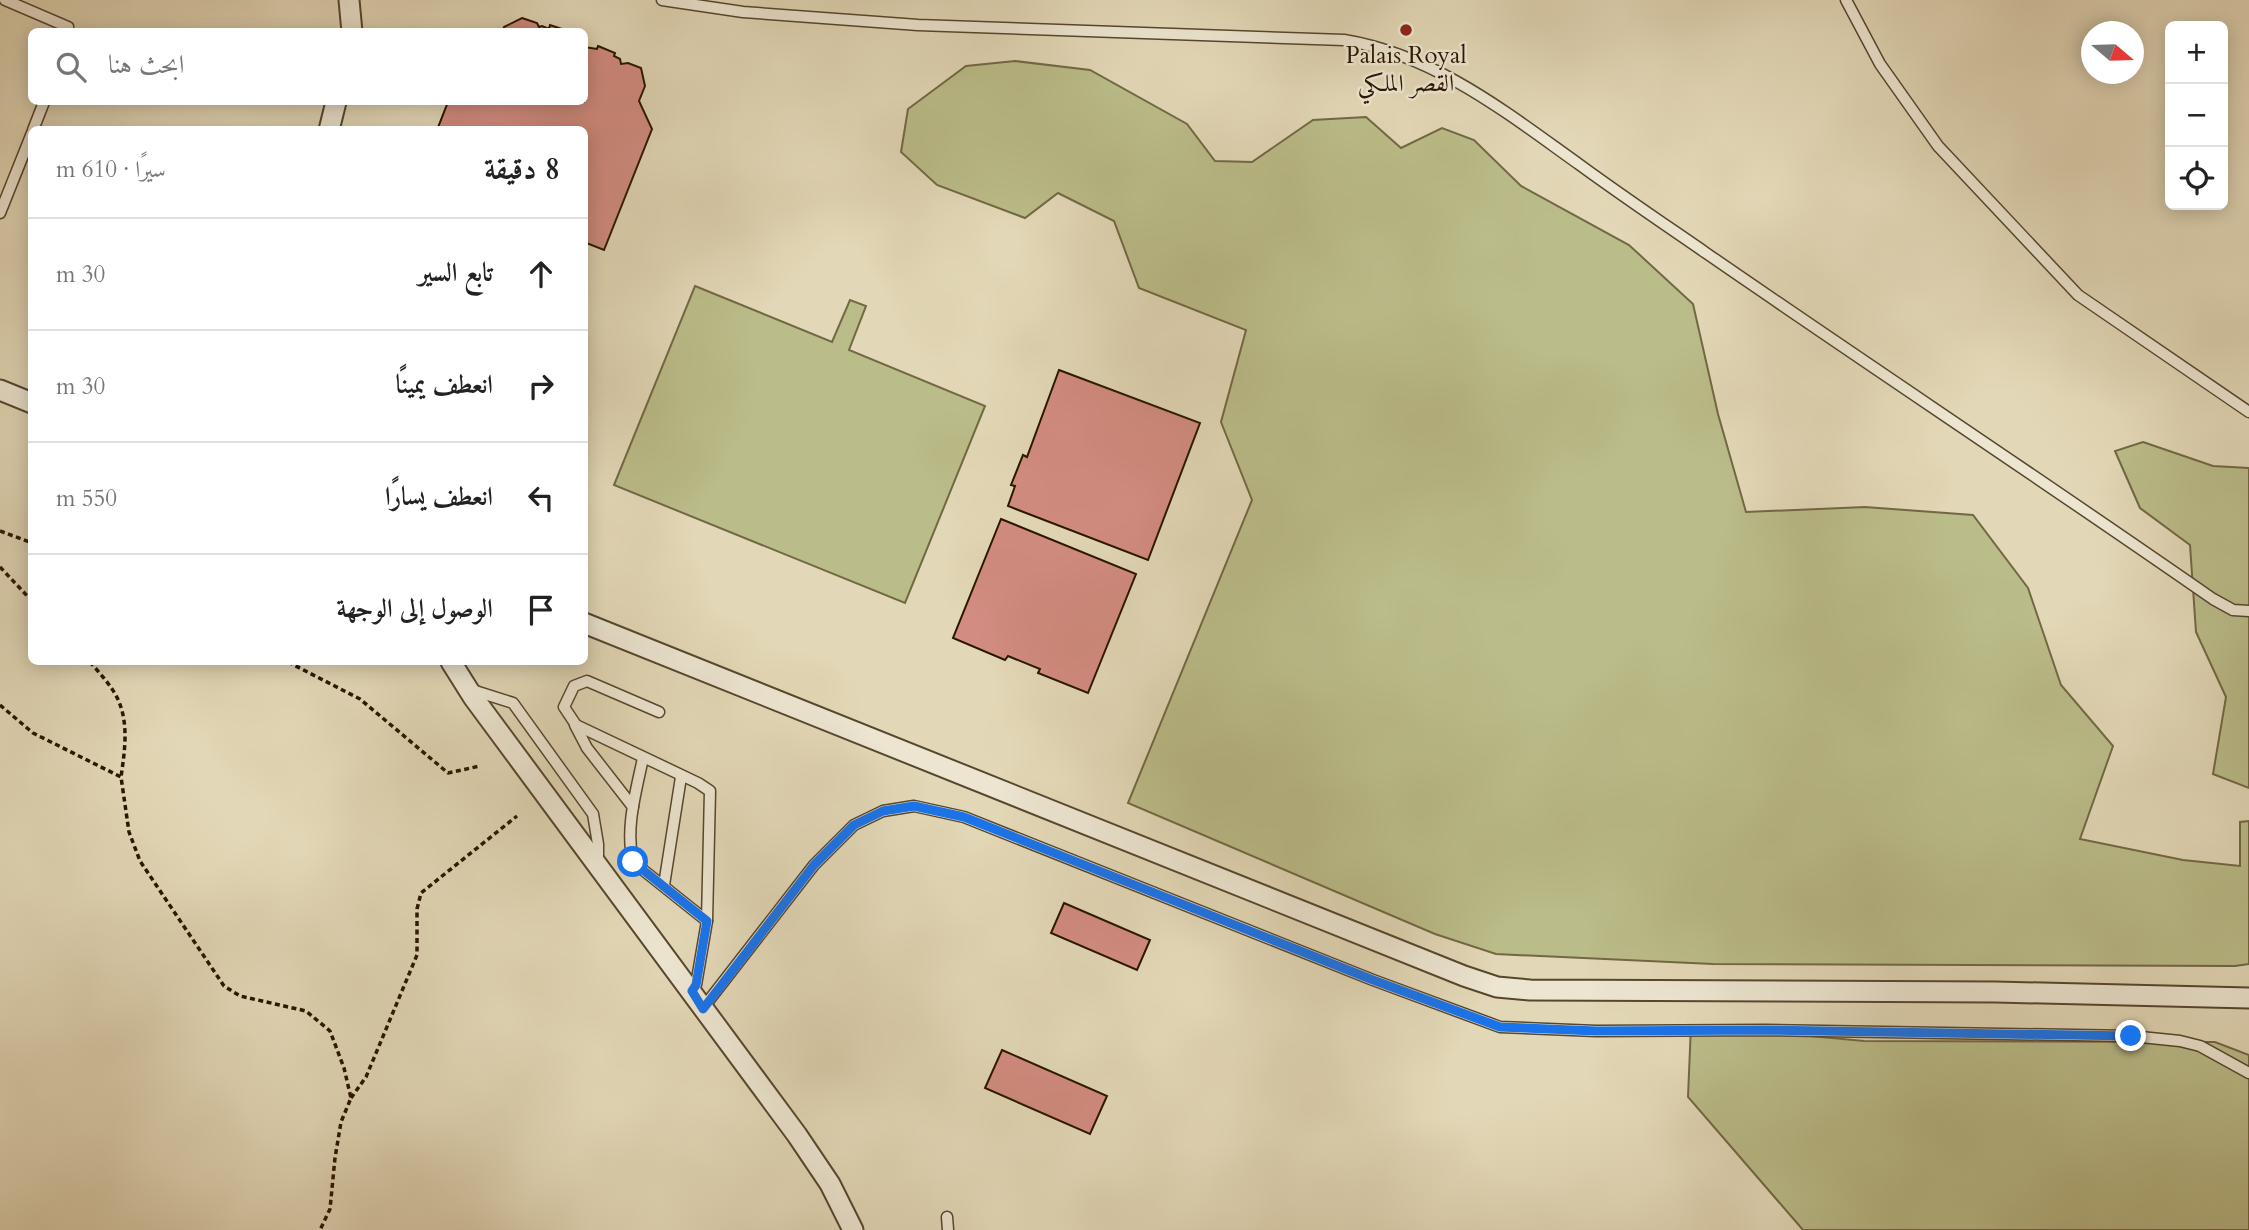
<!DOCTYPE html>
<html lang="ar">
<meta charset="utf-8">
<style>
body{margin:0;font-family:Cardo,Amiri,serif;background:#f6f6f6;color:#222;direction:rtl}
.controls{position:absolute;right:21px;top:21px;display:grid;overflow:hidden;border-radius:10px;box-shadow:0 4px 18px #0003}
.controls button{width:63px;height:63px;display:grid;place-items:center;padding:0;border:0;border-bottom:2px solid #e0e0e0;background:#fff;color:#222;font:35px sans-serif}
.compass{position:absolute;left:2081px;top:21px;width:63px;height:63px;border-radius:50%;background:#fff;box-shadow:0 4px 18px #0003;rotate:109deg}
.stop{position:absolute;width:21px;height:21px;margin:-16px;border:5px solid #1a73e8;border-radius:50%;background:#fff}
.stop.end{background:#1a73e8;border-color:#fff;box-shadow:0 2px 7px #0008}
.list{margin:0;padding:0;list-style:none}
h2{display:flex;justify-content:space-between;align-items:center;height:91px;margin:0;padding:0 28px;font-size:30px}
h2 small{font-size:23px;font-weight:400;color:#767676}
.list li{display:grid;grid-template-columns:46px 1fr auto;gap:21px;align-items:center;box-sizing:border-box;height:112px;padding:0 28px;border-top:2px solid #e0e0e0}
.list b{display:block;font-size:26px;white-space:nowrap}
.list em{font-size:23px;font-style:normal;color:#767676}
.icon{flex:none;width:38px;height:38px;fill:none;stroke:currentColor;stroke-width:2;stroke-linecap:round;stroke-linejoin:round}
.map{position:relative;flex:none;width:2249px;height:1230px;overflow:hidden;direction:ltr}
.search{position:absolute;background:#fff;box-shadow:0 4px 18px #0003;left:28px;top:28px;width:560px;height:77px;display:flex;align-items:center;gap:18px;box-sizing:border-box;padding:0 24px;border-radius:10px;color:#767676;font-size:26px}
.panel{position:absolute;background:#fff;box-shadow:0 4px 18px #0003;left:28px;top:126px;width:560px;height:539px;border-radius:10px;direction:rtl}
.map>svg:first-child{display:block}
.green{fill:#babc89;stroke:#726844;stroke-width:2}
.building{fill:#d28c81;stroke:#291500;stroke-width:2}
.lines{fill:none;stroke-linecap:round;stroke-linejoin:round}
.lane-casing{stroke:#57462e;stroke-width:13}
.street-casing{stroke:#57462e;stroke-width:23}
.path{stroke:#291500;stroke-width:3.5;stroke-dasharray:5 3.5;stroke-linecap:butt}
.lane{stroke:#ece5d0;stroke-width:10}
.street{stroke:#ece5d0;stroke-width:19}
.route{stroke:#1a73e8;stroke-width:9}
.poi-dot{fill:#8f2418;stroke:#ece5d0;stroke-width:2.5}
.labels{text-anchor:middle;dominant-baseline:central;stroke-width:5;stroke-linejoin:round;paint-order:stroke}
.poi-label{font-size:24px;fill:#291500;stroke:#ece5d0}
</style>
<div class="map">
<svg width="2249" height="1230" viewBox="0 0 2249 1230">
<rect width="100%" height="100%" fill="#e2d7b6"/>
<filter id="stains"><feTurbulence type="fractalNoise" baseFrequency=".00286" numOctaves="4"/><feColorMatrix values="0 0 0 0 .2 0 0 0 0 .09 0 0 0 0 .02 0 0 0 .5 -.17"/></filter>
<radialGradient id="worn" r=".72"><stop offset=".6" stop-color="#630" stop-opacity="0"/><stop offset="1" stop-color="#630" stop-opacity=".3"/></radialGradient>
<!-- green -->
<g class="green">
<polygon points="1015,61 1090,70 1187,124 1215,161 1252,162 1313,120 1366,117 1401,148 1442,128 1474,140 1521,186 1629,245 1693,304 1718,414 1746,512 1865,507 1973,515 2028,588 2061,685 2113,746 2080,839 2183,860 2240,866 2240,822 2249,821 2249,964 2235,966 1713,964 1496,954 1435,934 1128,803 1252,500 1221,422 1246,330 1139,288 1114,221 1058,193 1025,218 937,185 901,152 908,109 966,66"/>
<polygon points="695,286 832,342 850,300 866,306 849,350 985,406 905,603 614,485"/>
<polygon points="2143,442 2213,466 2249,468 2249,788 2213,774 2226,697 2196,632 2190,545 2140,508 2115,451"/>
<polygon points="1691,1025 1864,1041 2215,1042 2249,1055 2249,1230 1803,1230 1688,1097"/>
</g>
<!-- building -->
<g class="building">
<polygon points="522,18 537,23 539,27 542,26 549,29 550,25 568,31 502,32 504,27"/>
<polygon points="598,46 615,53 614,56 620,59 621,64 628,63 641,68 645,86 639,101 652,129 604,250 584,242 584,130 437,130 448,102 584,102 584,47 597,49"/>
<polygon points="1059,370 1200,423 1148,560 1008,506 1015,486 1011,485 1023,455 1027,457"/>
<polygon points="1001,519 1136,574 1088,693 1038,673 1040,669 1008,656 1005,660 953,638"/>
<polygon points="1064,903 1150,940 1137,970 1051,933"/>
<polygon points="1002,1050 1107,1096 1090,1134 985,1088"/>
</g>
<g class="lines">
<defs>
<g id="lane">
<polyline points="5,0 68,27 67,32"/>
<path d="M662 0 743 12 918 25 1344 40C1435 55 1507 113 1580 165 1621 195 1664 224 1706 253 1874 369 2045 482 2213 599L2233 610 2249 611"/>
<polyline points="1846,0 1880,64 1938,146 2078,295 2249,412"/>
<polyline points="33,130 44,102"/>
<polyline points="0,213 32,133"/>
<polyline points="472,690 513,703 593,814 598,844 598,860"/>
<polyline points="659,712 587,681 574,686 564,707 576,725 698,783 710,791 707,921 696,985 692,991"/>
<polyline points="575,725 587,748 633,807"/>
<path d="M643 758C636 792 625 828 633 862L707 921"/>
<polyline points="664,885 681,777"/>
<polyline points="703,1008 814,865 854,825 883,811 914,806 964,817 1373,980 1500,1027 1596,1031 1766,1030 2131,1036 2180,1041 2200,1046 2249,1073"/>
<polyline points="947,1217 948,1230"/>
</g>
<g id="street">
<polyline points="349,0 352,32"/>
<polyline points="329,130 336,102"/>
<polyline points="0,390 32,403"/>
<polyline points="584,623 1464,976 1497,987 1530,990 1996,992 2249,998"/>
<polyline points="451,662 473,697 797,1135 830,1184 853,1230"/>
</g>
</defs>
<!-- lane casing -->
<use href="#lane" class="lane-casing"/>
<!-- street casing -->
<use href="#street" class="street-casing"/>
<!-- path -->
<g class="path">
<polyline points="0,531 32,543"/>
<polyline points="0,567 32,601"/>
<path d="M90 662C98 671 107 681 114 692 130 718 125 749 121 777"/>
<polyline points="288,662 360,699 448,773 480,766"/>
<polyline points="0,705 33,733 121,777 129,832 140,861 224,986 240,996 306,1011 330,1031 344,1068 351,1098 341,1122 335,1158 330,1209 320,1230"/>
<polyline points="351,1098 366,1077 417,955 417,909 421,893 517,816"/>
</g>
<!-- lane -->
<use href="#lane" class="lane"/>
<!-- street -->
<use href="#street" class="street"/>
</g>
<g class="lines">
<!-- route -->
<polyline class="route" points="633,862 707,921 696,985 692,991 703,1009 814,865 854,825 883,811 914,806 964,817 1373,980 1500,1027 1596,1031 1766,1030 2131,1036"/>
</g>
<!-- markers -->
<circle class="poi-dot" cx="1406" cy="30" r="7"/>
<g class="labels">
<!-- poi labels -->
<g class="poi-label">
<text x="1406" y="55">Palais Royal<tspan x="1406" dy="28">القصر الملكي</tspan></text>
</g>
</g>
<rect width="100%" height="100%" filter="url(#stains)"/>
<rect width="100%" height="100%" fill="url(#worn)"/>
</svg>
<div class="controls">
<button>+</button>
<button>−</button>
<button><svg class="icon" aria-label="locate" viewBox="0 0 24 24"><circle cx="12" cy="12" r="6"/><path d="M12 2v4M12 18v4M2 12h4M18 12h4"/></svg></button>
</div>
<svg class="compass" viewBox="-18 -18 36 36"><path d="M0-13l5 13h-10z" fill="#e53935"/><path d="M0 13l5-13h-10z" fill="#767676"/></svg>
<div class="stop" style="left:633px;top:862px"></div>
<div class="stop end" style="left:2131px;top:1036px"></div>
<div class="search"><svg class="icon" aria-label="search" viewBox="0 0 24 24"><circle cx="10" cy="10" r="6"/><path d="M15 15l6 6"/></svg>ابحث هنا</div>
<section class="panel">
<h2>8 دقيقة<small>سيرًا · 610 m</small></h2>
<ul class="list">
<li><svg class="icon" aria-label="ahead" viewBox="0 0 24 24"><path d="M12 20V5M6 11l6-6 6 6"/></svg><div><b>تابع السير</b></div><em>30 m</em></li>
<li><svg class="icon" aria-label="right" viewBox="0 0 24 24"><path d="M7 20v-9h11M14 6l5 5-5 5"/></svg><div><b>انعطف يمينًا</b></div><em>30 m</em></li>
<li><svg class="icon" aria-label="left" viewBox="0 0 24 24"><path d="M17 20v-9H6M10 6l-5 5 5 5"/></svg><div><b>انعطف يسارًا</b></div><em>550 m</em></li>
<li><svg class="icon" aria-label="arrive" viewBox="0 0 24 24"><path d="M6 21V4h12l-3 4 3 4H6"/></svg><div><b>الوصول إلى الوجهة</b></div></li>
</ul>
</section>
</div>
